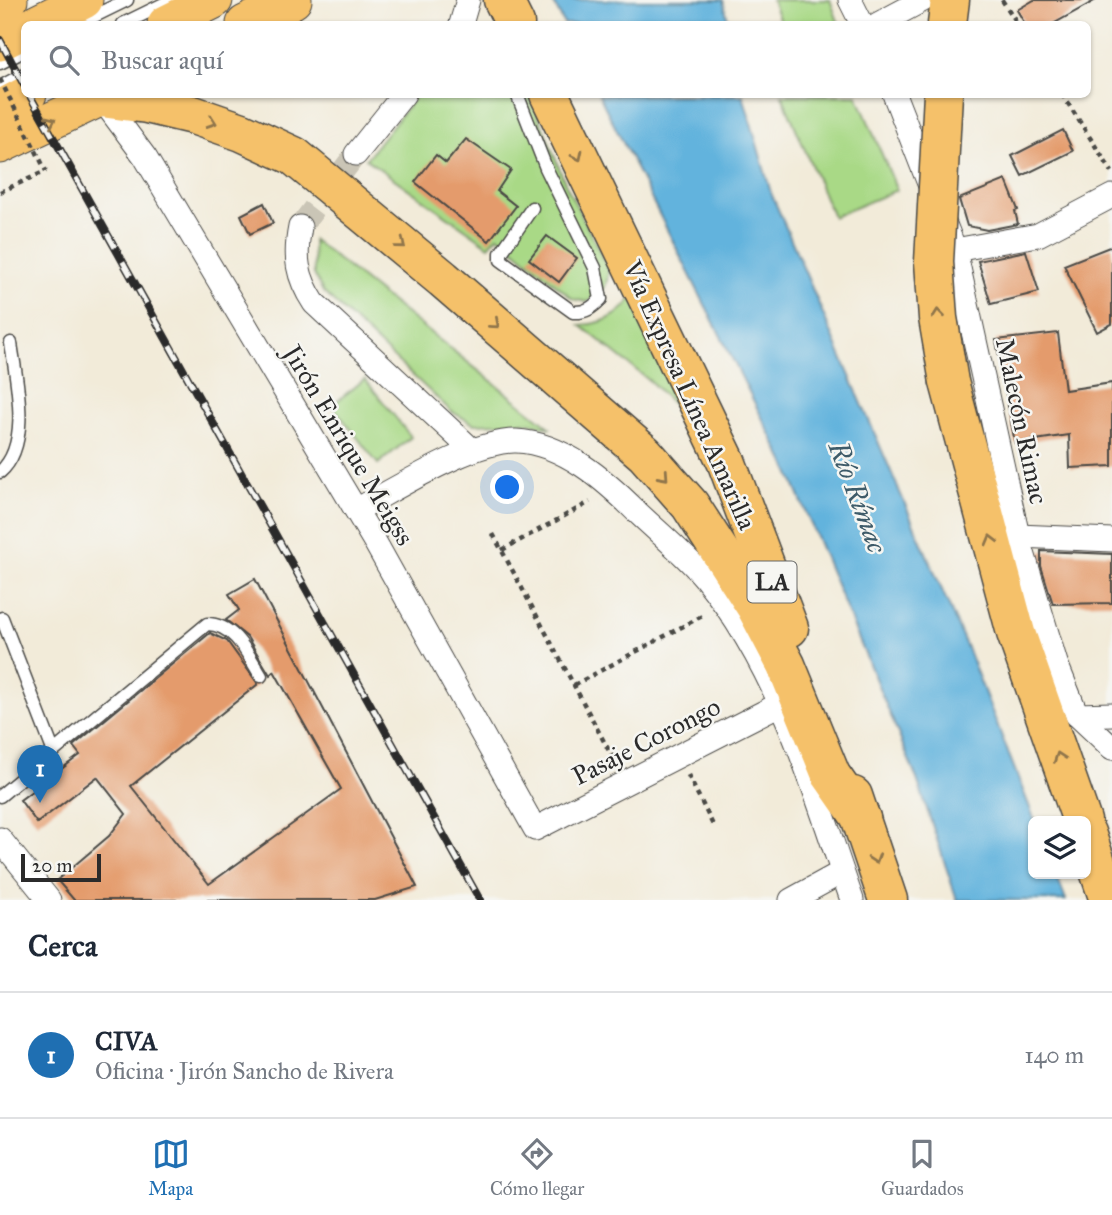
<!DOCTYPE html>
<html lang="es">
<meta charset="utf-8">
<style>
body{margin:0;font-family:"IM FELL Great Primer",serif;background:#f6f6f7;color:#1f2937}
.controls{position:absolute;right:21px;bottom:21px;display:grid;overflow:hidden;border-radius:10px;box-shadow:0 2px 5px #0004}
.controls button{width:63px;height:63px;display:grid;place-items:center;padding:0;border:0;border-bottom:2px solid #e0e1e3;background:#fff;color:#1f2937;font:35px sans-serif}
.scale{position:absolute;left:21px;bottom:18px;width:80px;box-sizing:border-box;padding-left:7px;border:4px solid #2b2b2b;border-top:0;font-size:19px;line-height:24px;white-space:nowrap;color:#2b2b2b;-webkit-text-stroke:5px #f6f6f2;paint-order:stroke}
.you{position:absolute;left:508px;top:488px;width:24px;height:24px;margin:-18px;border:5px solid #fff;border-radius:50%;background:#1a73e8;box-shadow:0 0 0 10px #1a73e833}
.badge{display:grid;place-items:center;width:46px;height:46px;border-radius:50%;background:#1f6fb2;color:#fff;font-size:23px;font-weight:700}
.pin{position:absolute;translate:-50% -58px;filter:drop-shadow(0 2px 4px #0008)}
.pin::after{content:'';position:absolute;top:37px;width:24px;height:21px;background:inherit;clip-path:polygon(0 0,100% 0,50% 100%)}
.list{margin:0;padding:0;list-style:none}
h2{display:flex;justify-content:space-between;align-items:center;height:91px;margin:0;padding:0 28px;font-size:30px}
h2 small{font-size:23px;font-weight:400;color:#747a83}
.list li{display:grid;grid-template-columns:46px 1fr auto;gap:21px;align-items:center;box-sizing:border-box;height:126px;padding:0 28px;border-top:2px solid #e0e1e3}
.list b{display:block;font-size:26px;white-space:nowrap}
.list p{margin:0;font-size:23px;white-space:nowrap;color:#747a83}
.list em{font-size:23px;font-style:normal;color:#747a83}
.icon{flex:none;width:38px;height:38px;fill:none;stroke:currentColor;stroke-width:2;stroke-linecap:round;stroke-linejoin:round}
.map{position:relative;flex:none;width:1112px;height:900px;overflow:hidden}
.search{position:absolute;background:#fff;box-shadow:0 2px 5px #0004;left:21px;right:21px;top:21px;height:77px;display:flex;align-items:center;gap:18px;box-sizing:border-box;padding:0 24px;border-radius:10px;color:#747a83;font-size:26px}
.sheet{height:217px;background:#fff}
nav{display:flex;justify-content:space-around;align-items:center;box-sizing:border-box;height:98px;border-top:2px solid #e0e1e3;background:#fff;font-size:19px;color:#747a83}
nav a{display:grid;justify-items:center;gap:4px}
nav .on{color:#1f6fb2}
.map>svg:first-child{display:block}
.green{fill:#a9d986;stroke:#6a8258;stroke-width:2}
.water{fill:#62b3dd;stroke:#466f84;stroke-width:2}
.building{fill:#e49b6c}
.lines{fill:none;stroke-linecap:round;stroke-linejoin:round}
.street-tunnel{stroke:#cac5b6;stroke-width:23;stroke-dasharray:23 11;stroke-linecap:butt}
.lane-casing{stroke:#494845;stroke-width:15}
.street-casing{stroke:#494845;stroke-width:25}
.primary-casing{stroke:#494845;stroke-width:39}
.highway-casing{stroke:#494845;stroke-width:41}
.path{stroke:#494845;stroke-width:4.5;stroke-dasharray:5 5;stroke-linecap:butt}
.lane{stroke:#fff;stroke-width:12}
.street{stroke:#fff;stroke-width:23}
.primary{stroke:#f5c16b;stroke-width:37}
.highway{stroke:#f5c16b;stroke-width:38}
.rail-casing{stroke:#2b2b2b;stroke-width:8}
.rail{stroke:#f6f6f2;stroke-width:5;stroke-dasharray:16;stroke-linecap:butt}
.highway-bridge-casing{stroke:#494845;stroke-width:41;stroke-linecap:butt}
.path-bridge{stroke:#494845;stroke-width:4.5;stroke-dasharray:5 5;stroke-linecap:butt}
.highway-bridge{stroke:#f5c16b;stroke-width:38}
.oneway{stroke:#90764b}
.labels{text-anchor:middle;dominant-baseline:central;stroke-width:5;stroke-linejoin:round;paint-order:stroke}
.shield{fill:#f6f6f2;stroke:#686867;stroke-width:2}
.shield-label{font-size:24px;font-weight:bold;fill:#2b2b2b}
.street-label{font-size:26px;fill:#2b2b2b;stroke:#f6f6f2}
.water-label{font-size:28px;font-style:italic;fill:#3e5b69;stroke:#f6f6f2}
</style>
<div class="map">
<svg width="1112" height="900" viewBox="0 0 1112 900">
<rect width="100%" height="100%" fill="#f6f6f2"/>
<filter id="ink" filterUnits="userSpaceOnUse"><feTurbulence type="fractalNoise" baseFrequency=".0143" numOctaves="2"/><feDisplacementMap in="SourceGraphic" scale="14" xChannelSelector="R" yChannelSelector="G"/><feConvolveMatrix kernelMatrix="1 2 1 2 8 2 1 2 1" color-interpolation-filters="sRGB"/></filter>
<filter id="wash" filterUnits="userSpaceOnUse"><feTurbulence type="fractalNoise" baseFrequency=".00686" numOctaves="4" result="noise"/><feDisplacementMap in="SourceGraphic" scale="28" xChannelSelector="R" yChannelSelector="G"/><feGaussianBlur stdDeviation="1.57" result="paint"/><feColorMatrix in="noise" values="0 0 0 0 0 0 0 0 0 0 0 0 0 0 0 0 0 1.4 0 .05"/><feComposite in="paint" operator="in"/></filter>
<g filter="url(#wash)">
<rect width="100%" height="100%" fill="#f2ebd9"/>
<!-- green -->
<g class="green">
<polygon points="772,0 830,0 839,24 781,24"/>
<path d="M417 95H530L566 185 608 268C609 286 603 293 587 302L573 299 498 236 489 246 366 159Z"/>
<polygon points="782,95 857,95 897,190 833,217"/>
<polygon points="313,240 551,428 525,422 474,424 452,412 323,292 314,274"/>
<path d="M633 297 713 456 674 405 651 382 580 325C604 324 619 316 633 297Z"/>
<polygon points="365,379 411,437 378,464 332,405"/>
</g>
<!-- water -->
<g class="water">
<polygon points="552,0 723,0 729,24 564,24"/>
<polygon points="599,95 743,95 771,193 967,648 1035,821 1033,874 1056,874 1066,900 957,900 917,779 788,469"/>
</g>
<g id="blocks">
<!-- building -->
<g class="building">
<polygon points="1034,0 1096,0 1053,24 1025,24 1017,10"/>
<polygon points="1063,130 1073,151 1022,176 1012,156"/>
<polygon points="466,139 511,170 497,191 516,206 489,241 415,182 436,155 446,163"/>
<polygon points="1006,180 1018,210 1015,211 1018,224 987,230 967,226 959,199"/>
<polygon points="264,203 273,223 250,234 241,215"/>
<polygon points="547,236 577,258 559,282 529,259"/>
<polygon points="1112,246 1112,324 1097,332 1064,265"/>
<polygon points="1026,251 1039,292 991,304 978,261"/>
<polygon points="1058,333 1065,390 1112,383 1112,466 1070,468 1069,435 1015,443 996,340"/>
<polygon points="1041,551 1112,554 1112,603 1053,604 1041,566"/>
<polygon points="255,579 417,887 375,900 74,900 57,880 109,836 126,814 97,777 37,823 20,800 80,755 73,746 210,633 227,641 258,684 131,786 209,884 341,789 274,671 270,675 247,637 226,620 239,610 229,594"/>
</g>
</g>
</g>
<g filter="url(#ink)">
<use href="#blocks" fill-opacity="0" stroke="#494845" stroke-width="2"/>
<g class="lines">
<!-- street-tunnel -->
<polyline class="street-tunnel" points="300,227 356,154"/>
<defs>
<g id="lane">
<polyline points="78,24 127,0"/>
<polyline points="123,24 172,0"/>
<polyline points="0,63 24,51"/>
<polyline points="0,87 24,74"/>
<path d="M517 94 546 168 595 268 601 299C593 307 586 313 573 312L501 260V253L532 208"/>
<path d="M0 472C32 444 16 380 11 343"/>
<polyline points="2,618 53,750"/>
<path d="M0 796 207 624C235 624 248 655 261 676"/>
</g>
<g id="street">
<polyline points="850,0 862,24"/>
<polyline points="461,24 468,0"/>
<polyline points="878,24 923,0"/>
<polyline points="894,94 955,250 1018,536 1056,663 1077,715 1112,748"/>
<polyline points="101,98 145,157 375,542 535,829 782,703"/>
<polyline points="356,154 404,94"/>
<path d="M300 227C294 257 297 277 314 303L472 450"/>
<polyline points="955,250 1038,235 1112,196"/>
<path d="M356 510C396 489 472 440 516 441 563 443 605 480 637 512 659 533 685 554 705 578 781 672 813 788 852 900"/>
<polyline points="1018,536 1112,540"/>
<polyline points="1077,715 1112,714"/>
<polyline points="0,839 49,900"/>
<polyline points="791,900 842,872"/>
</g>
<g id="primary">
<polyline points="0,4 9,0"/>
<polyline points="36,24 84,0"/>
<polyline points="166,24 214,0"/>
<polyline points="245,24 293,0"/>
<polyline points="0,42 24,30"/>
<polyline points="0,109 28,94"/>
<polyline points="0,145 108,94"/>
</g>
<g id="highway">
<polyline points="503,0 515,24"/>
<polyline points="947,24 950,0"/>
<polyline points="549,94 726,461 789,628"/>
<polyline points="101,98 147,104 193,115 242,132 294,156 443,279 645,454 690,505 755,606 786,665 831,775 861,818"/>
<polyline points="949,382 1016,633 1082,821"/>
<polyline points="853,796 888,900"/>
<polyline points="1086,833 1109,900"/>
</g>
</defs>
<!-- lane casing -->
<use href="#lane" class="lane-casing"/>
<!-- street casing -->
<use href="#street" class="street-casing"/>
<!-- primary casing -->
<use href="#primary" class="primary-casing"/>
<!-- highway casing -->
<use href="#highway" class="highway-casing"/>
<!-- path -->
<g class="path">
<polyline points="1002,0 1018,24"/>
<polyline points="1062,94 1112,172"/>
<polyline points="0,192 46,171"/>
<polyline points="493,534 615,762"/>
<polyline points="502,550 590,502"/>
<polyline points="574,685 702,616"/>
<polyline points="688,775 714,827"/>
</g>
<!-- lane -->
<use href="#lane" class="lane"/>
<!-- street -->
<use href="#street" class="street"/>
<!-- primary -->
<use href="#primary" class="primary"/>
<!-- highway -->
<use href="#highway" class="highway"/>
<defs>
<g id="rail">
<polyline points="0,40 24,85"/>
<polyline points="29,94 480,900"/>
</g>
</defs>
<!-- rail casing -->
<use href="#rail" class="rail-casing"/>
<!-- rail -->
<use href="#rail" class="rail"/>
<defs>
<polyline id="highway-bridge" points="943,94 934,262 938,318 949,382"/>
</defs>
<!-- highway-bridge casing -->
<use href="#highway-bridge" class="highway-bridge-casing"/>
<!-- path-bridge -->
<polyline class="path-bridge" points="0,79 46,171"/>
<!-- highway-bridge -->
<use href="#highway-bridge" class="highway-bridge"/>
</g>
<!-- one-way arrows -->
<defs><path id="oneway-chevron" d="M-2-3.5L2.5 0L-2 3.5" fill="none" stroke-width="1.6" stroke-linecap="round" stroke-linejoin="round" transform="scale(1.75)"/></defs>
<g class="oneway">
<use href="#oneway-chevron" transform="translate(51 121) rotate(-25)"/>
<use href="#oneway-chevron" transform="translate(212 122) rotate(19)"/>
<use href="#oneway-chevron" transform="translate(578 156) rotate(64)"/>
<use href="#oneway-chevron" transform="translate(401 244) rotate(39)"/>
<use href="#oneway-chevron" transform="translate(938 314) rotate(-96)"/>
<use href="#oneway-chevron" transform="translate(495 324) rotate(41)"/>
<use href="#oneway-chevron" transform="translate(664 476) rotate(48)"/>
<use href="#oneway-chevron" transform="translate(991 540) rotate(-105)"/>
<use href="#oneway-chevron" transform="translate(1059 757) rotate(-109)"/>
<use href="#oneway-chevron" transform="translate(875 859) rotate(72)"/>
</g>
</g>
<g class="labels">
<!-- shield labels -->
<rect class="shield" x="747.5" y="561.5" width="49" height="41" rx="5"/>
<g class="shield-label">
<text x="772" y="582">LA</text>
</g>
<!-- street labels -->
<g class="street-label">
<text transform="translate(690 395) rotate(66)">Vía Expresa Línea Amarilla</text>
<text transform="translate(1022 421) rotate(78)">Malecón Rimac</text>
<text transform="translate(349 445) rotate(59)">Jirón Enrique Meigss</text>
<text transform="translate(646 741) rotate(-27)">Pasaje Corongo</text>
</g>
<!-- water labels -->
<g class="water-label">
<text transform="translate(858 497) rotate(69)">Río Rímac</text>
</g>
</g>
</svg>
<div class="controls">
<button><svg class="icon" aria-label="layers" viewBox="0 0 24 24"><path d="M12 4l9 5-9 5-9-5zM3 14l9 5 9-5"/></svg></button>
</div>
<div class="scale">20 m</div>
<div class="you"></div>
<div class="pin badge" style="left:40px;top:803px">1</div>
<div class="search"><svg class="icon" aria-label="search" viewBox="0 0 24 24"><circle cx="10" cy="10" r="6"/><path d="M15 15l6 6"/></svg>Buscar aquí</div>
</div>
<section class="sheet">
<h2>Cerca<small></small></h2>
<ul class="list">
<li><span class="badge">1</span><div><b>CIVA</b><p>Oficina · Jirón Sancho de Rivera</p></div><em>140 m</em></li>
</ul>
</section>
<nav>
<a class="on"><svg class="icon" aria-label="map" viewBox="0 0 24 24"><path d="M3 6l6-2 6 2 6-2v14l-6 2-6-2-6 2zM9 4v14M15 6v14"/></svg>Mapa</a>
<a><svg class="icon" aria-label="directions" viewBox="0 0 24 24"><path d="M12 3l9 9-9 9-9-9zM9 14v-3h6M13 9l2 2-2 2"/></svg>Cómo llegar</a>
<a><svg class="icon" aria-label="saved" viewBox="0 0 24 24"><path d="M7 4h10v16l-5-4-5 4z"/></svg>Guardados</a>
</nav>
